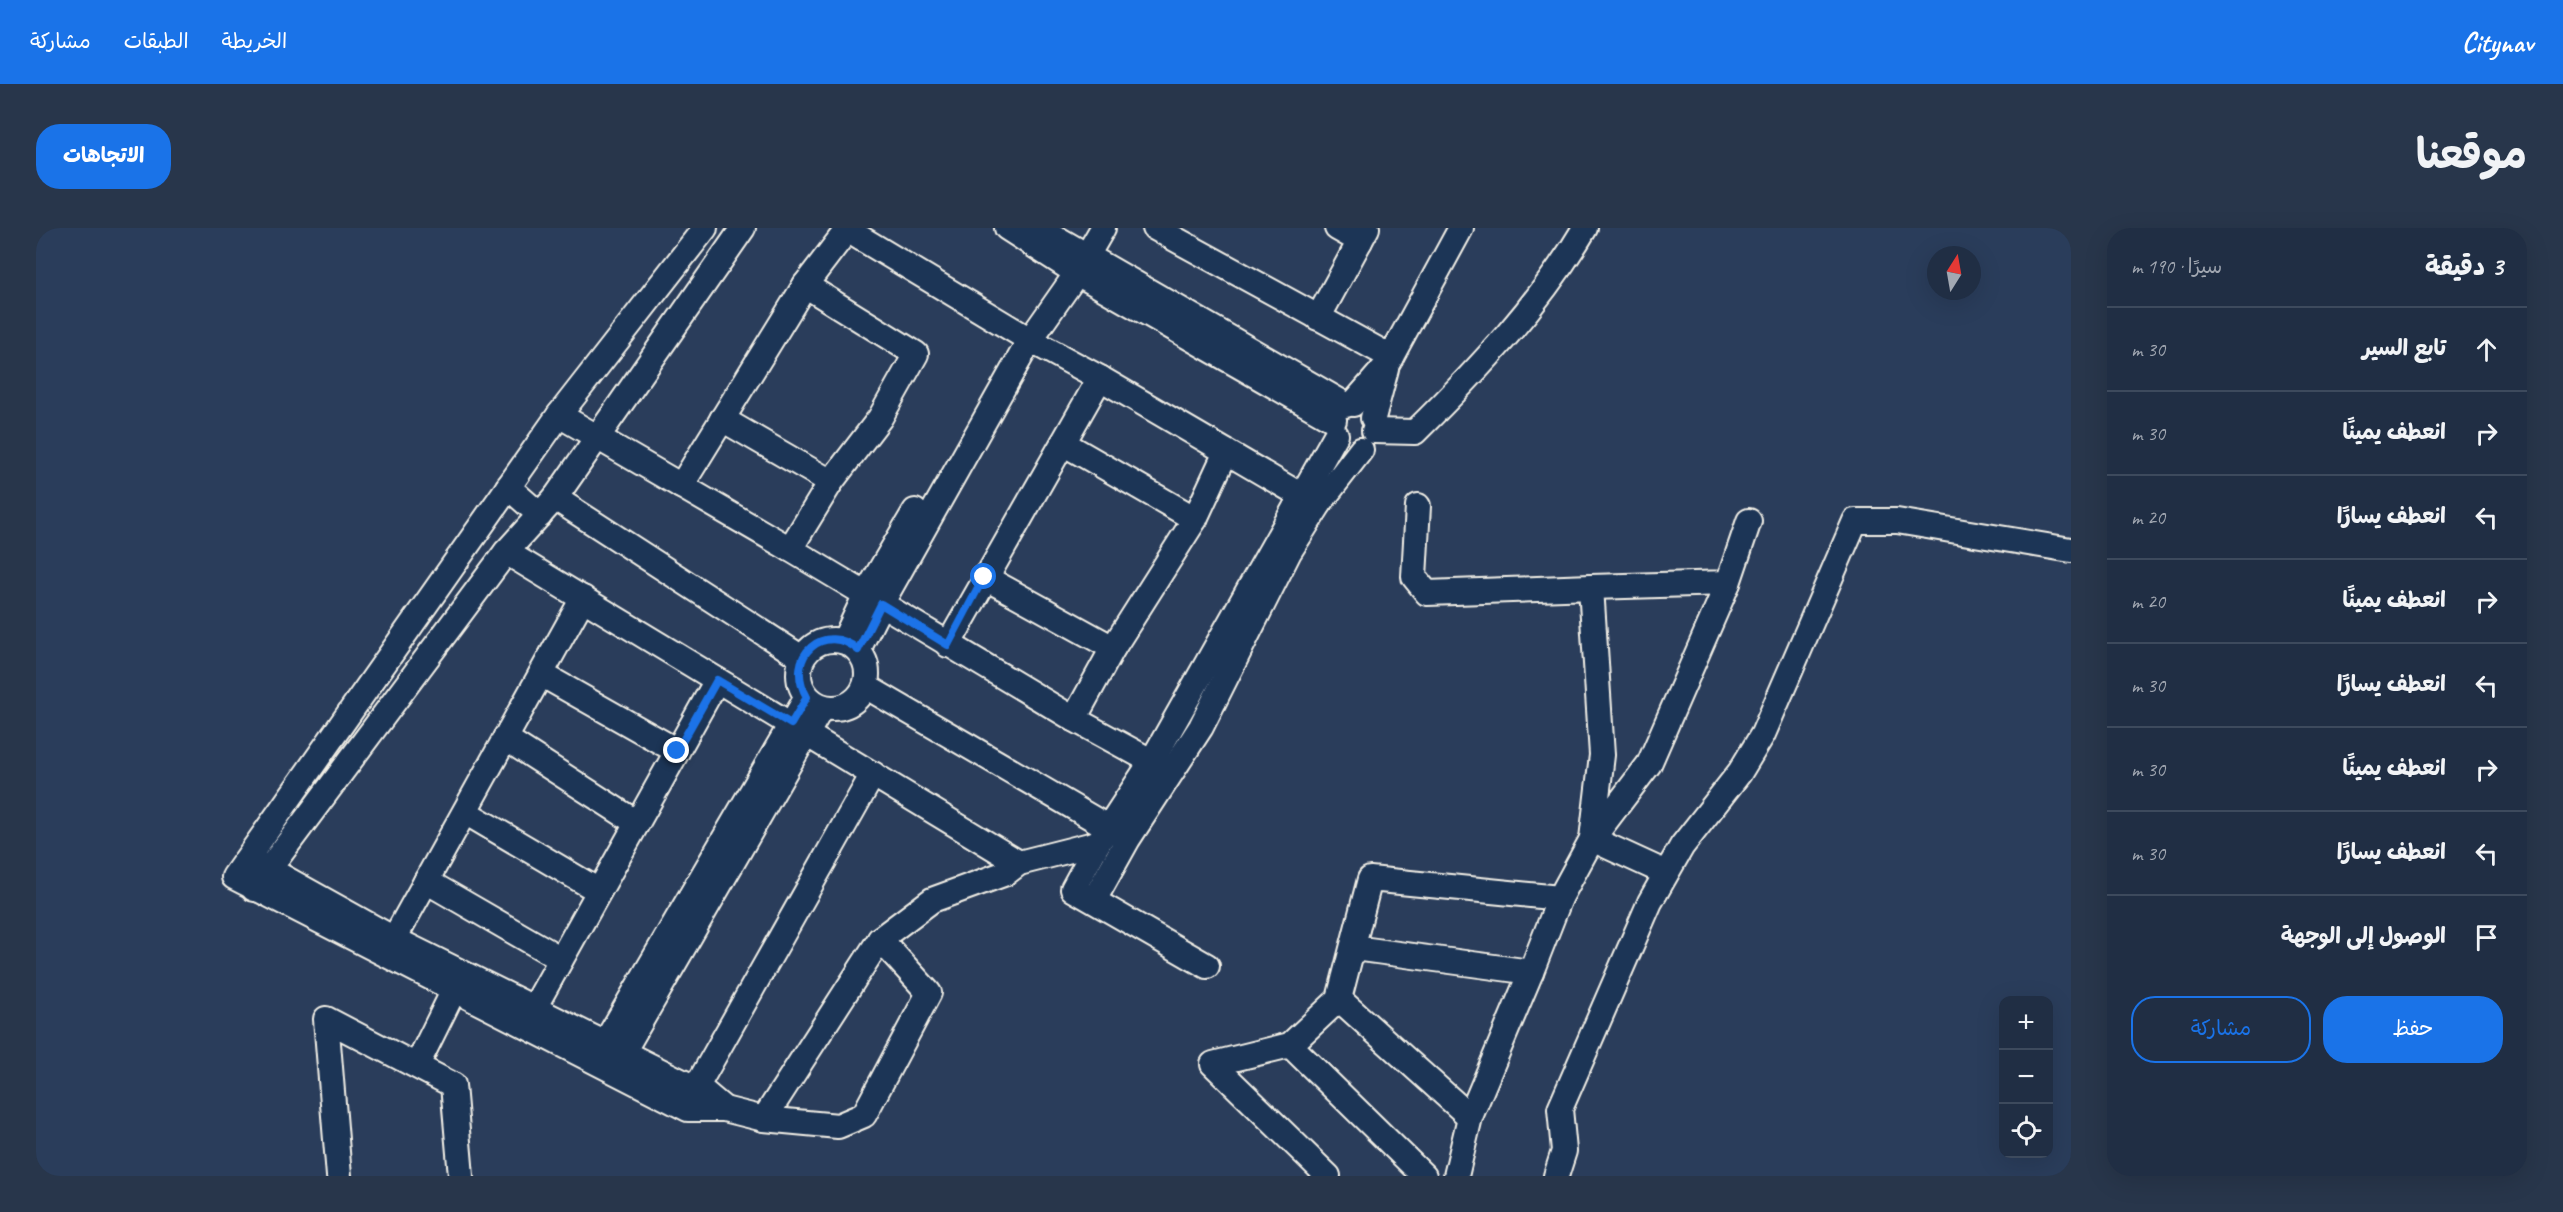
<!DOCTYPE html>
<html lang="ar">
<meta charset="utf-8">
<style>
body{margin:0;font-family:Caveat,"Playpen Sans Arabic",sans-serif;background:#28364b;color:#f1f3f6;direction:rtl}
.controls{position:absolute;right:18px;bottom:18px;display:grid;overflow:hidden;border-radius:12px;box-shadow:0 6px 24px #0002}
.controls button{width:54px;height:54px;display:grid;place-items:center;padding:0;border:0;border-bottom:2px solid #3d4a5d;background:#202e44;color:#f1f3f6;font:30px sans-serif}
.compass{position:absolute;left:1891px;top:18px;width:54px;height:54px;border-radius:50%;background:#202e44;box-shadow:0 6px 24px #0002;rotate:11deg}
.stop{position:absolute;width:18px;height:18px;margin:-14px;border:4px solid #1a73e8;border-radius:50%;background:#fff}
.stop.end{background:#1a73e8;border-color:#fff;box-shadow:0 2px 6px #0008}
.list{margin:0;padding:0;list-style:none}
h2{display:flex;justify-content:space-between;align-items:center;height:78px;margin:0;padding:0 24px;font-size:26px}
h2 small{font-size:20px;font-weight:400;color:#a2a8b2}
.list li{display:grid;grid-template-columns:39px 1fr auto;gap:18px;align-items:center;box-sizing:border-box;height:84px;padding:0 24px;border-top:2px solid #3d4a5d}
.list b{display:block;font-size:22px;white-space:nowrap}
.list em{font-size:20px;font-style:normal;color:#a2a8b2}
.actions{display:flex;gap:12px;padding:18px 24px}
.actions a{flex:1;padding:14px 0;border:2px solid #1a73e8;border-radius:24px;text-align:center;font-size:21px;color:#1a73e8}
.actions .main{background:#1a73e8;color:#fff}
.icon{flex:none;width:33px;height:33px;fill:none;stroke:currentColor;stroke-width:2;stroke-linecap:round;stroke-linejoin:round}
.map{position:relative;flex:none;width:2035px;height:948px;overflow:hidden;direction:ltr;border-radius:24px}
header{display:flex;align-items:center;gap:36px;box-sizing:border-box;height:84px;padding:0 30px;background:#1a73e8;color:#fff}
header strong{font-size:28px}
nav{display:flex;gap:33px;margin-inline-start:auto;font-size:21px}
.intro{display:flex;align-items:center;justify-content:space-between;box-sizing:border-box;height:144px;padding:0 36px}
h1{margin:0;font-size:42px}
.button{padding:15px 27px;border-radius:24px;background:#1a73e8;color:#fff;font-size:21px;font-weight:700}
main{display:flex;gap:36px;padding:0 36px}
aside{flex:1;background:#202e44;border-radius:24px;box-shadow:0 6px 24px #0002}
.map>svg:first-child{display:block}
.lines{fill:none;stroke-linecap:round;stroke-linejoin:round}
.minor-casing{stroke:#f4f1e8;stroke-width:28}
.minor{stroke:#1d3557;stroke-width:24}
.route{stroke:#1a73e8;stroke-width:8}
</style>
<header>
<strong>Citynav</strong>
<nav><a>الخريطة</a><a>الطبقات</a><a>مشاركة</a></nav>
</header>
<div class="intro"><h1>موقعنا</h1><a class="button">الاتجاهات</a></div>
<main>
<aside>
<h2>3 دقيقة<small>سيرًا · 190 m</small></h2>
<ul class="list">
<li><svg class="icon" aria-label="ahead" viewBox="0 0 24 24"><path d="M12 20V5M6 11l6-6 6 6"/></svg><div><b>تابع السير</b></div><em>30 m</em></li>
<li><svg class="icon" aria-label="right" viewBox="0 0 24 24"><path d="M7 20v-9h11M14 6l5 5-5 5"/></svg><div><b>انعطف يمينًا</b></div><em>30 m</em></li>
<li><svg class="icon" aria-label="left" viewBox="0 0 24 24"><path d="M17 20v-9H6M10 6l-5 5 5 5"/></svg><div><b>انعطف يسارًا</b></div><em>20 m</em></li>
<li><svg class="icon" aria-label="right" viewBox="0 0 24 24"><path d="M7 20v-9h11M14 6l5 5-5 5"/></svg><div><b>انعطف يمينًا</b></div><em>20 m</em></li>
<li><svg class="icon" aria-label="left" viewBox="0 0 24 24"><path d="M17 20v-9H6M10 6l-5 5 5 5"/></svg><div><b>انعطف يسارًا</b></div><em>30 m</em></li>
<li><svg class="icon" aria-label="right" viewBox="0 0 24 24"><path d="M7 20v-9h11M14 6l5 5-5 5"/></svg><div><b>انعطف يمينًا</b></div><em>30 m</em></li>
<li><svg class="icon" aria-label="left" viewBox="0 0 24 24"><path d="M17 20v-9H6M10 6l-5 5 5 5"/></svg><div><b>انعطف يسارًا</b></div><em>30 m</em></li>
<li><svg class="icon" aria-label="arrive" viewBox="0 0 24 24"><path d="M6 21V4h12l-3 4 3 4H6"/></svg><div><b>الوصول إلى الوجهة</b></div></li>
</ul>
<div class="actions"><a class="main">حفظ</a><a>مشاركة</a></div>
</aside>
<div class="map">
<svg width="2035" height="948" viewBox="0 0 2035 948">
<rect width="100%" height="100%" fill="#2a3d5b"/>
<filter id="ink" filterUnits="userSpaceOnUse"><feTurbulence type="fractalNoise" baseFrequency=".0167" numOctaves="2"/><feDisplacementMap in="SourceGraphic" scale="12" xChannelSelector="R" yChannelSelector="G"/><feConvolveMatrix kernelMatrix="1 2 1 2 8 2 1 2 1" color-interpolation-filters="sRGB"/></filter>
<g filter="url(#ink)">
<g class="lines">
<defs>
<g id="minor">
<polyline points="669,0 523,187 198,649 652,881 688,881 728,891 802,898 828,887 893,765 844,711"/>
<polyline points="808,0 994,112 1064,150 1266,268 1284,275"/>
<polyline points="971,0 1041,45 1298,192"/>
<polyline points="1003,0 1310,177"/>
<polyline points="1119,0 1355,129"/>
<polyline points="1301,0 1324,13"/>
<polyline points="1282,90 1331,0"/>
<polyline points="1317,176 1350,138 1425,0"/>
<polyline points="523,187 754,321 1038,491 1135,544"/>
<polyline points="1337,190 1350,141"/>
<polyline points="686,191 795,254"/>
<path d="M1338 203 1379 204C1442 142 1504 76 1549 0"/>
<polyline points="1027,215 1159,291"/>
<polyline points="645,258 769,57 811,2"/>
<polyline points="472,259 504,287"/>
<polyline points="519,270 766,430"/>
<polyline points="1382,278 1378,349 1391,365 1555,359 1566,527 1556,611"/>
<polyline points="754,321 795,254 844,190 880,126 769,57"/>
<polyline points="470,324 983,635"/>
<polyline points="948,349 1077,420"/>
<polyline points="1555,359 1692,355 1713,293"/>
<circle cx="797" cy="446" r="34"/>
<polyline points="808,413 830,366 879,283"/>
<polyline points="912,417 1064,150"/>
<polyline points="822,422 845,376 994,112 1041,45 1067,0"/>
<polyline points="505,446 641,523"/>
<polyline points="829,458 1087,608"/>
<polyline points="1038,491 1077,420 1159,291 1190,224"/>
<polyline points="469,510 601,595"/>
<polyline points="429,584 563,663"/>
<polyline points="1556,611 1613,536 1692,355"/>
<polyline points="218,633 358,711 669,865 688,881"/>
<polyline points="390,653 525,731"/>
<polyline points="218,661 470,324 519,270 707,0"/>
<polyline points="1058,672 1092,611 1165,499 1253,324 1284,275 1325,222"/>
<polyline points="358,711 547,370"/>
<polyline points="1318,720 1495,744 1434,889"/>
<polyline points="1171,738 1037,661 1062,615 1116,533 1300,207"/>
<polyline points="1495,744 1524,670"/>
<polyline points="1303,771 1434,889 1420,948"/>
<polyline points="498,780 681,452"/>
<polyline points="569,815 771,469"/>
<polyline points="1254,817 1388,948"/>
<polyline points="587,824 786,479"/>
<polyline points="381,837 418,762 428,752"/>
<polyline points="660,860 837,546"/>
<polyline points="728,891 844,711 896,672 970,645 983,635 1062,615"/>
<polyline points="303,948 290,791 417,857 425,948"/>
<polyline points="1292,948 1177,836 1254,817 1303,771 1334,651 1524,670 1556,611 1630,645"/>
<polyline points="1520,948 1528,923 1524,881 1614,674 1646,618 1704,544 1727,506 1819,293 1861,293 2035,322"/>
</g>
</defs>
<!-- minor casing -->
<use href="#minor" class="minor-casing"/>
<!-- minor -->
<use href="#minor" class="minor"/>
</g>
</g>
<g class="lines" filter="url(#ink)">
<!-- route -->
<path class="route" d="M641 523 681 452 755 496 771 469C747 428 789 393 822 422L845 376 912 417 948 349"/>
</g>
</svg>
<div class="controls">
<button>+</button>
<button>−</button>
<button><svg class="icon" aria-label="locate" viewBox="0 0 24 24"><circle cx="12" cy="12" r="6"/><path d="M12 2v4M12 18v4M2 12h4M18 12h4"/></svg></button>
</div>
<svg class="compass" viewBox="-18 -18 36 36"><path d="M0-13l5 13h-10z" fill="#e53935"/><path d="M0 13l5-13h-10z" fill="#a2a8b2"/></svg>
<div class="stop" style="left:948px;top:349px"></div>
<div class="stop end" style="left:641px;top:523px"></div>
</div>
</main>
